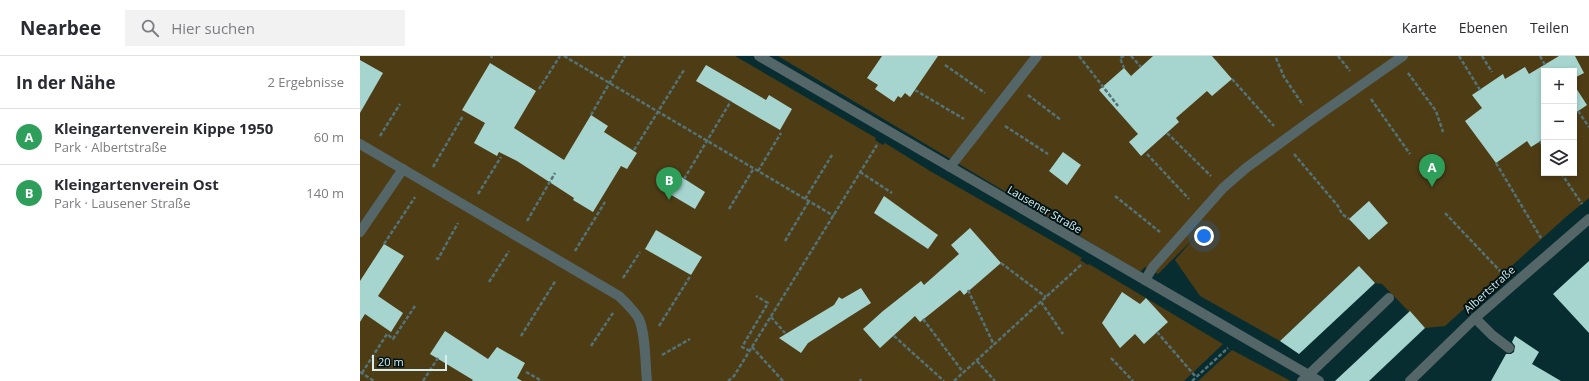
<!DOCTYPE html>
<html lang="de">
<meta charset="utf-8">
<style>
body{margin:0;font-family:"Open Sans",sans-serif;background:#f2f2f3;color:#2b2b33}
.controls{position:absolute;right:12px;top:12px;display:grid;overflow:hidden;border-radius:0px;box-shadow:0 2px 6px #0003}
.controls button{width:36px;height:36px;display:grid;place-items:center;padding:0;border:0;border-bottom:1px solid #e1e1e2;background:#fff;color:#2b2b33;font:20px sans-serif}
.scale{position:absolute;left:12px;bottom:10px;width:75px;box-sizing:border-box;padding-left:4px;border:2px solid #d6eef0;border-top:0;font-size:11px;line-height:14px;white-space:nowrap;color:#d6eef0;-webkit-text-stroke:3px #021315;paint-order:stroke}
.you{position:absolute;left:844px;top:180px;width:14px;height:14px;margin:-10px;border:3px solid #fff;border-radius:50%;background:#1a73e8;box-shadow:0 0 0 6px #1a73e833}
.badge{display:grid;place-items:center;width:26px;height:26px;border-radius:50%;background:#865e5f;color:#fff;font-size:13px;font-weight:700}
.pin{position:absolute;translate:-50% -33px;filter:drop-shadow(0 1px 2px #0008)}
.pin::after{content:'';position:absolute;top:21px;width:14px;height:12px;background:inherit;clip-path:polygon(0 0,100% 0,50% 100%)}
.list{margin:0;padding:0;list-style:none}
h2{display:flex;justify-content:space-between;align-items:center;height:52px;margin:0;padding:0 16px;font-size:17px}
h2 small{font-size:13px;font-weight:400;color:#7c7c81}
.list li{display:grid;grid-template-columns:26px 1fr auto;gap:12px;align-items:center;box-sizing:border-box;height:56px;padding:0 16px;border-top:1px solid #e1e1e2}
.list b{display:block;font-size:15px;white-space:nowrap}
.list p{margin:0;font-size:13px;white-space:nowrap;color:#7c7c81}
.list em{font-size:13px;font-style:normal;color:#7c7c81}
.icon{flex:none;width:22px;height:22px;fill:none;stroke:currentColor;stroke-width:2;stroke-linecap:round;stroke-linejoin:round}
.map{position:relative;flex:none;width:1229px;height:325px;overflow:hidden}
header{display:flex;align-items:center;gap:24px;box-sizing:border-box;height:56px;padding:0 20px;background:#fff;border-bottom:1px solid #e1e1e2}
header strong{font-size:19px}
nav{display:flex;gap:22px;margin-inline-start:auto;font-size:14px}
.search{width:280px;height:36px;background:#f2f2f3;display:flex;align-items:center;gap:10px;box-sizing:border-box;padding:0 14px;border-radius:0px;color:#7c7c81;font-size:15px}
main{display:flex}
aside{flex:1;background:#fff}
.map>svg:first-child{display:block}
.green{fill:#4e3c15;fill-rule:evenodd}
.building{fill:#a5d5ce}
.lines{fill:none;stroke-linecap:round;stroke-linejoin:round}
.path{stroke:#537376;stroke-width:2.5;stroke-dasharray:4 2;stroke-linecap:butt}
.minor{stroke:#546668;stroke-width:10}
.labels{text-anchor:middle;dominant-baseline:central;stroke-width:4;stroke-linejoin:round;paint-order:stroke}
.street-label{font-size:11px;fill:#d6eef0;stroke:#021315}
</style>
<header>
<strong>Nearbee</strong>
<div class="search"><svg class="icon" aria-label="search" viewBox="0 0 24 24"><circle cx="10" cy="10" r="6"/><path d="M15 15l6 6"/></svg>Hier suchen</div>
<nav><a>Karte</a><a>Ebenen</a><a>Teilen</a></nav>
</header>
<main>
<aside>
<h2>In der Nähe<small>2 Ergebnisse</small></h2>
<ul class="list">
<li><span class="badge" style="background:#2e9e5b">A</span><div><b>Kleingartenverein Kippe 1950</b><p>Park · Albertstraße</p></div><em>60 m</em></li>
<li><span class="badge" style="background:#2e9e5b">B</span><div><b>Kleingartenverein Ost</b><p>Park · Lausener Straße</p></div><em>140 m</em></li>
</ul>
</aside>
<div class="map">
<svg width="1229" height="325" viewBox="0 0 1229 325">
<rect width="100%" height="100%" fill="#082d31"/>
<!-- green -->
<g class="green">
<polygon points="0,0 375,0 516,82 515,84 523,89 525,87 570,115 722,202 720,204 728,209 729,208 863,288 824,325 0,325"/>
<path d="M418 0H1229V142L1207 160 1085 270 1065 272 1022 228 1015 227 998 211 920 285 840 240 815 204 835 181 798 218 785 211 780 216ZM1184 15H1214V117H1184Z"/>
<polygon points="872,294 925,322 931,325 838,325"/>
</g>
<!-- building -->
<g class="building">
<polygon points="522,0 578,0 550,41 545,37 541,42 538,40 534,46 515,33 518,29 507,22"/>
<polygon points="793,0 852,0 872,23 852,40 847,35 816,62 819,66 781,100 769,86 778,78 739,34 764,12 771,20"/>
<polygon points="1199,0 1215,0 1224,17 1214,22 1214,15 1184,15 1184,83 1171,91 1167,85 1136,107 1105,65 1122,52 1112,39 1143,18 1145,23 1165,11 1169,18"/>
<polygon points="0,4 23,17 0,57"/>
<polygon points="130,7 176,35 154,72 204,104 231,59 248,70 244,76 277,97 267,113 261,110 233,156 213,144 214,142 157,105 139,96 137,100 114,87 125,67 102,54"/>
<polygon points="346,9 406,44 409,39 432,53 420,74 336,25"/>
<polygon points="1214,29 1227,49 1214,58"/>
<polygon points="703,96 721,109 707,129 689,115"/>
<polygon points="320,120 345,136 335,153 308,137"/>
<polygon points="524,140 578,179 568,193 514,157"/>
<polygon points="1009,145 1028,167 1009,184 989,163"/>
<polygon points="610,172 641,207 604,239 600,234 560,266 555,260 520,292 503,273 523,255 561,225 564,229 599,198 591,189"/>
<polygon points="296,174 342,201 331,219 285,193"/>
<polygon points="24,188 44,200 18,240 43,257 31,276 5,258 0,266 0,225"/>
<polygon points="1229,205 1229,277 1193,238"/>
<polygon points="999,210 1015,227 939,298 920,285"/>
<polygon points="501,232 511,247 448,287 441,297 419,282 474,249 479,241 482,243"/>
<polygon points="762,236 780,248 786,242 808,266 784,288 775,278 760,292 742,267"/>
<polygon points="1050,255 1065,272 1009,325 975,325"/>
<polygon points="85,275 128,303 137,291 165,307 157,322 162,325 112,325 113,324 70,298"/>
<polygon points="1155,280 1179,296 1172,308 1201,325 1131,325 1146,298 1151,298 1154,296 1155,290 1152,286"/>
</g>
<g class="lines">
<!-- path -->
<g class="path">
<polyline points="204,0 474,160"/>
<polyline points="719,0 758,50"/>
<polyline points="764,0 760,2 764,12"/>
<polyline points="771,0 781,11"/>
<polyline points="978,0 990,15"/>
<polyline points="1099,0 1120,34"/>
<polyline points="1122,0 1132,16"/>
<polyline points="1180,0 1185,9"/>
<polyline points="131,2 132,0"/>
<polyline points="916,2 924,21 943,49"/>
<polyline points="585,9 625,37"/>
<polyline points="1048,17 1076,55 1083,76"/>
<polyline points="872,23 914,70"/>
<polyline points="179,33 200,0"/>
<polyline points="555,34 604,63"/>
<polyline points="668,39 701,64"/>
<polyline points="1011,43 1050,98"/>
<polyline points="1218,55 1229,71"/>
<polyline points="231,59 265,0"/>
<polyline points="645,70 688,98"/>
<polyline points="807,77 851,120"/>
<polyline points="20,80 40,48"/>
<polyline points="1180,85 1184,92"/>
<polyline points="274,94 324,14"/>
<polyline points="787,98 829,143"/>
<polyline points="934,98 978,150 982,158 989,163"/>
<polyline points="1136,107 1181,182"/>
<polyline points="73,111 103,60"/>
<polyline points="398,115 421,77"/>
<polyline points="500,116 532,137"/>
<polyline points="1201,117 1222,148"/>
<polyline points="324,123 371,45"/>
<polyline points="118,138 141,101"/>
<polyline points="755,140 800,176"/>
<polyline points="445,143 472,99"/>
<polyline points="369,153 394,112"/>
<polyline points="1085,157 1141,216"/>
<polyline points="167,165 195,117"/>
<polyline points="425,185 449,145"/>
<polyline points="24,188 55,141"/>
<polyline points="215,195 245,146"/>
<polyline points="76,202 78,203 98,167"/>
<polyline points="641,207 686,241"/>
<polyline points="263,222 280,196"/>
<polyline points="129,226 149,195"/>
<polyline points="608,234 634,289"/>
<polyline points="681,246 703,278"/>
<polyline points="411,261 425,277"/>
<polyline points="563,263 603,316"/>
<polyline points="299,270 331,219"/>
<polyline points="797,276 836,321"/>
<polyline points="161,280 196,224"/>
<polyline points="534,280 584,325"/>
<polyline points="231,290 253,257"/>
<polyline points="392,291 423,325"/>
<polyline points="390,295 382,291 408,247 396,240"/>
<polyline points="302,299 330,283"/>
<polyline points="751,302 773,325"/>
<polyline points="617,305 635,325"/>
<polyline points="0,316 14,325"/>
<polyline points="166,316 182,325"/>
<polyline points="2,317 27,278 33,283 55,250"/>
<polyline points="500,323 501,325"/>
<polyline points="63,325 78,302"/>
<polyline points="368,325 374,320 517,89"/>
<polyline points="594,325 722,208"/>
<polyline points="832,325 868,292"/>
</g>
<!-- minor -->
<g class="minor">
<polyline points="399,0 959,325"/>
<path d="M0 88 259 240C266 247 274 254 279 263 286 280 285 307 287 325"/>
<polyline points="590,111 677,0"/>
<polyline points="0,176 43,113"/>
<polyline points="785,224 793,211 863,132 886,112 953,63 1043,0"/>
<polyline points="1115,262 1132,279 1149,292"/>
<polyline points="942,325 1029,242"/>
<polyline points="1050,325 1115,262 1229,163"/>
</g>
</g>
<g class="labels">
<!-- street labels -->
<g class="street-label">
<text transform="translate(685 153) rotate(30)">Lausener Straße</text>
<text transform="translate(1129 233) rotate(-42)">Albertstraße</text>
</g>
</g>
</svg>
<div class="controls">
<button>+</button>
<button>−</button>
<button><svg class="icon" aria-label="layers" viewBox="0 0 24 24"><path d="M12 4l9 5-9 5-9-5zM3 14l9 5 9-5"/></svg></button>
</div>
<div class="scale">20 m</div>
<div class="you"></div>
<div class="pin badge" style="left:1072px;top:131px;background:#2e9e5b">A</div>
<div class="pin badge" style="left:309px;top:144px;background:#2e9e5b">B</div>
</div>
</main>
